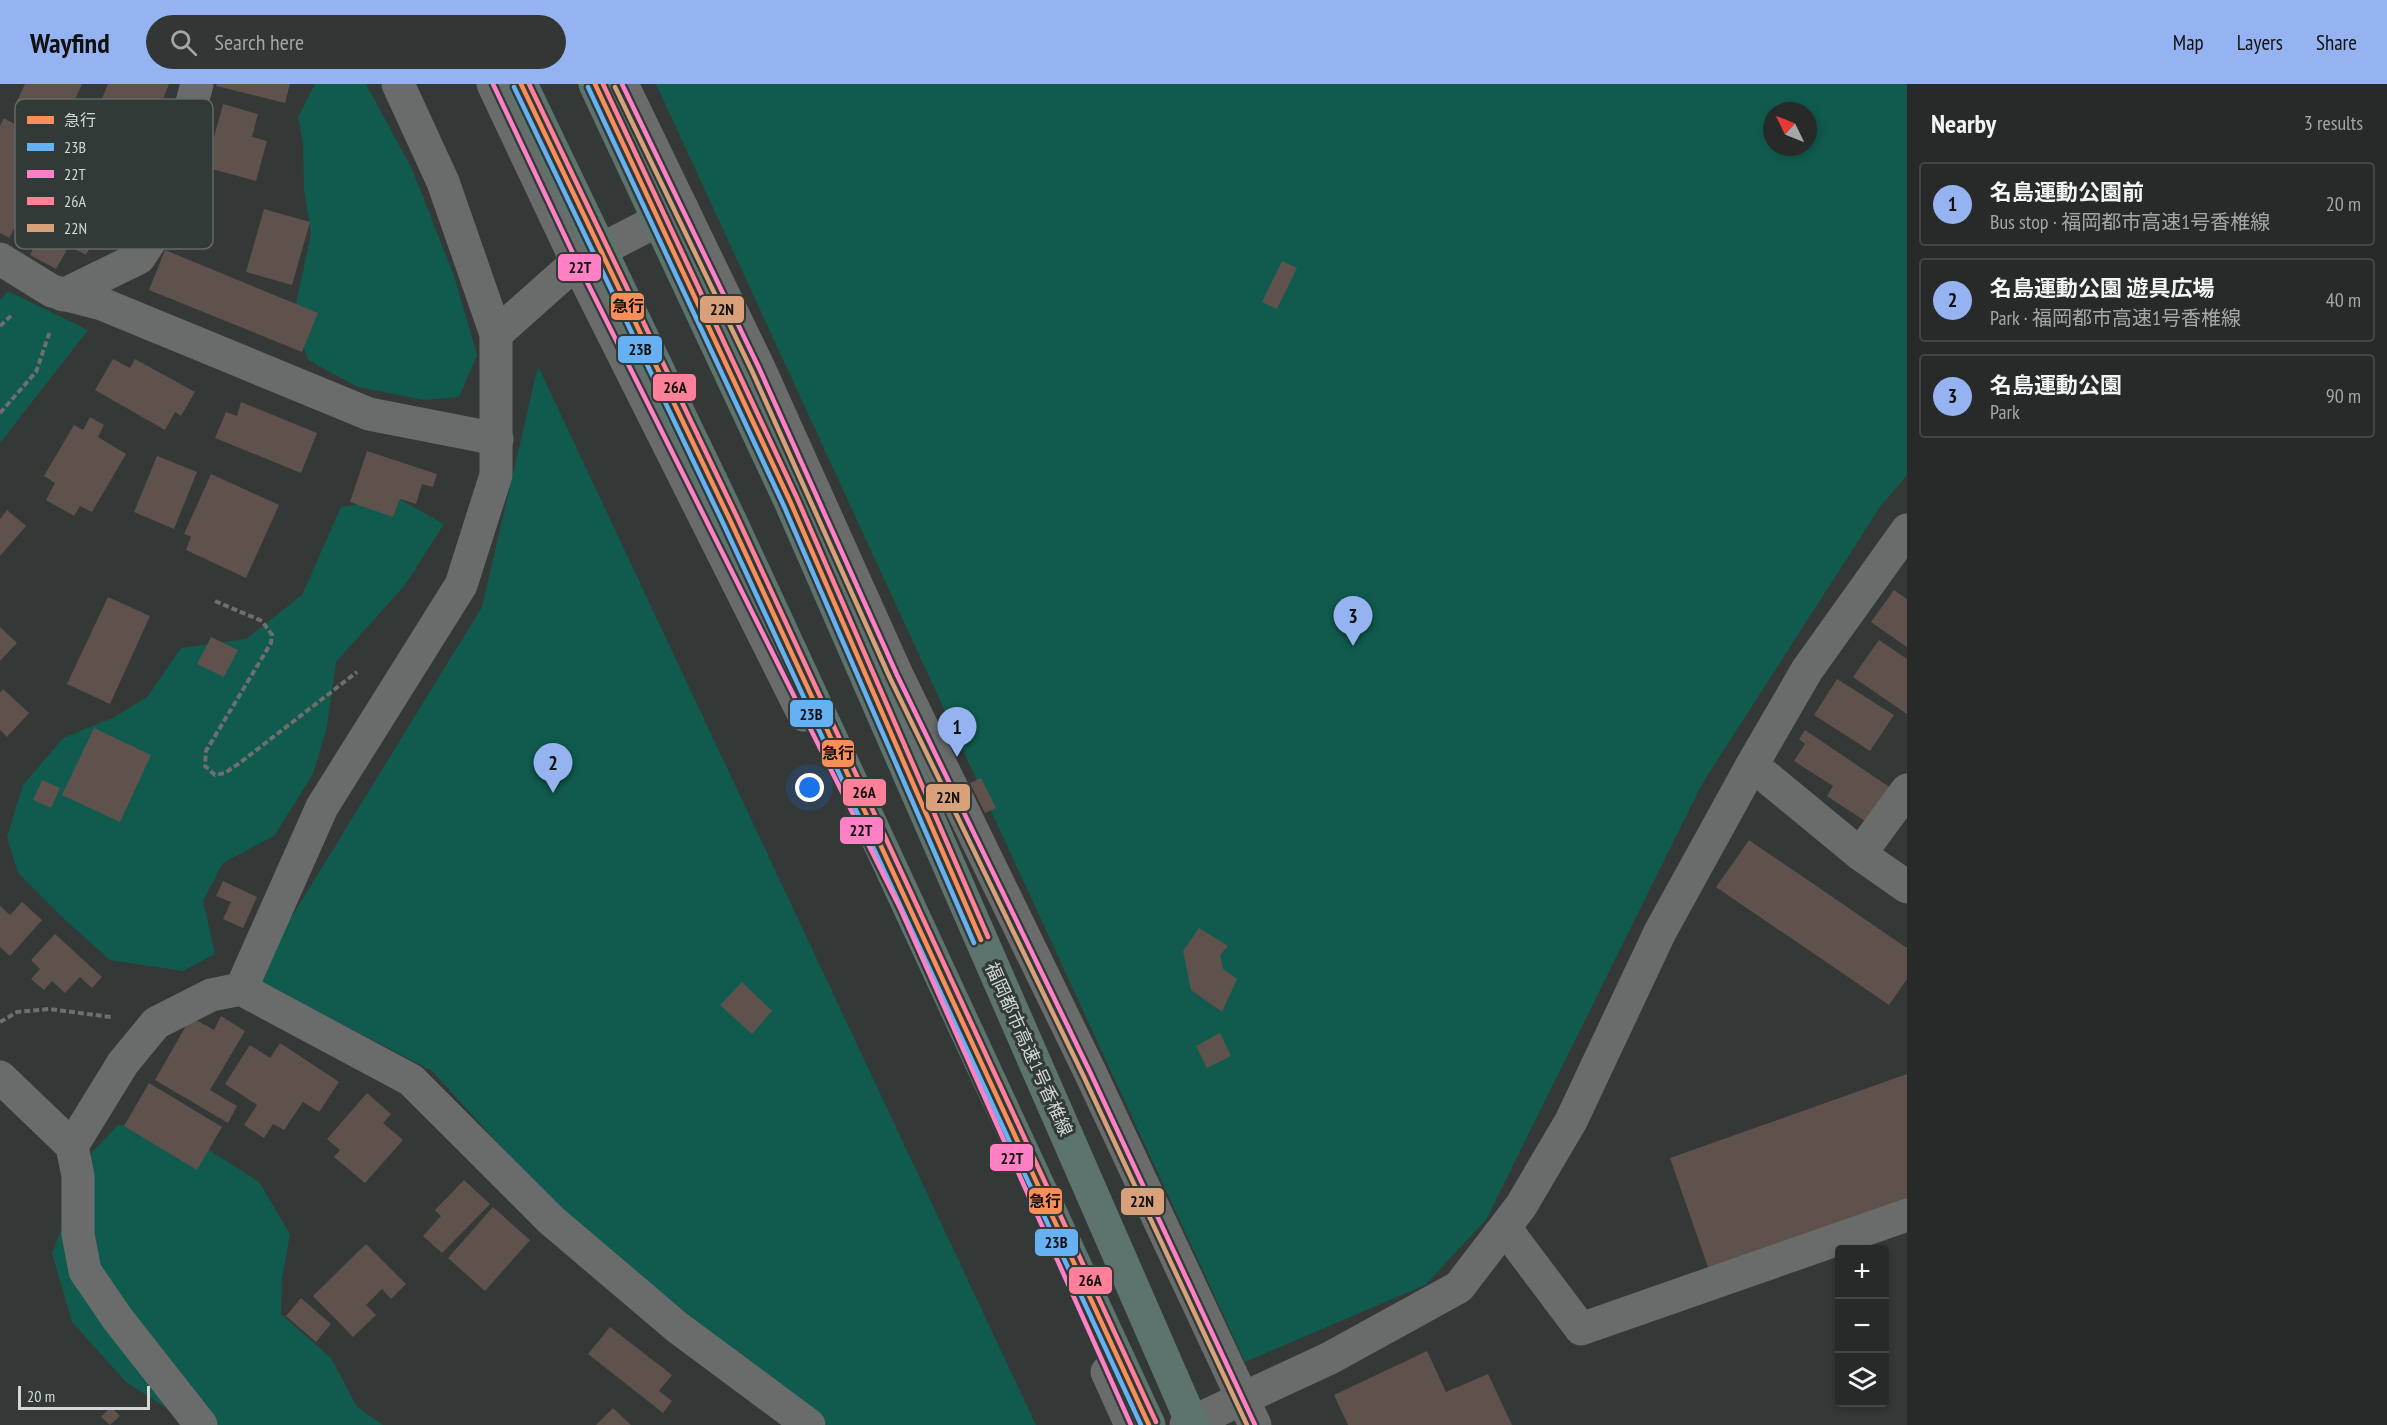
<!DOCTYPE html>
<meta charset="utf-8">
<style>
body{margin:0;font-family:"PT Sans Narrow","Noto Sans JP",sans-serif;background:#333635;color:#f1f3f6}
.controls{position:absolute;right:18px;bottom:18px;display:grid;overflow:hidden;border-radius:6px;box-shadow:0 3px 9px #0003}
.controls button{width:54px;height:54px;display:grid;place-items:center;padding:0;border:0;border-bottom:2px solid #434646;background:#272a29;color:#f1f3f6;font:30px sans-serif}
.compass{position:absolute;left:1763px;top:18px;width:54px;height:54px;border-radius:50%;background:#272a29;box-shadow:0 3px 9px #0003;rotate:313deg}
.scale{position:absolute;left:18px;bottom:15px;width:132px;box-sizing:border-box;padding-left:6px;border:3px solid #d3d8d7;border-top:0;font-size:16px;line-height:21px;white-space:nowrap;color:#d3d8d7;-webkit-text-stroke:4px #323a38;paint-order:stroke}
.you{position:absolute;left:810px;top:704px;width:21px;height:21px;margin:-15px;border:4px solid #fff;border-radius:50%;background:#1a73e8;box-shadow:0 0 0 9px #1a73e833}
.badge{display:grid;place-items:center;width:39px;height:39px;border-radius:50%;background:#95b2f1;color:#111;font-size:20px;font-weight:700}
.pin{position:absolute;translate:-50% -50px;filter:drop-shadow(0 2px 3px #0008)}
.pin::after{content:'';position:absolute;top:32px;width:21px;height:18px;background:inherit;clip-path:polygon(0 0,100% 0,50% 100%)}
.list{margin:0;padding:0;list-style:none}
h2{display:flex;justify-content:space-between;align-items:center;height:78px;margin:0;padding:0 24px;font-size:26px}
h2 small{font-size:20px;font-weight:400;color:#a4a7a8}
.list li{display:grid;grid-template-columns:39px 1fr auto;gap:18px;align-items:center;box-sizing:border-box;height:84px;margin:0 12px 12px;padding:0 12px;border:2px solid #434646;border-radius:6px}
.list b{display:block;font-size:22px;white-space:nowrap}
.list p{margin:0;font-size:20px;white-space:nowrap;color:#a4a7a8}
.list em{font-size:20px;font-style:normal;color:#a4a7a8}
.icon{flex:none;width:33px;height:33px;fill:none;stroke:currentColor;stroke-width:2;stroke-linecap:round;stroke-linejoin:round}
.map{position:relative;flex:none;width:1907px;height:1341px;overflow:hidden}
header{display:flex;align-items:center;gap:36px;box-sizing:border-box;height:84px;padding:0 30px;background:#95b2f1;color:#111}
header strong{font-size:28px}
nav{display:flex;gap:33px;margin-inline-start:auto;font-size:21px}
.search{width:420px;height:54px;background:#333635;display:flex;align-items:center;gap:15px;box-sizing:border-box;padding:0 21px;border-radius:33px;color:#a4a7a8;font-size:22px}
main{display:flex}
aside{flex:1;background:#272a29}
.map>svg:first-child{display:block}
.green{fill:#105b4e;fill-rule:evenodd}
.building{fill:#5f514c}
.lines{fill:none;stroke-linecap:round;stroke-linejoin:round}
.path{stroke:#6c6f6e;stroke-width:4;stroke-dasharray:6 3;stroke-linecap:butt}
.minor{stroke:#696c6b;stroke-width:33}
.tertiary{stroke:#696c6b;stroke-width:33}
.motorway{stroke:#5d736e;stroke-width:33}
.bus-1-casing{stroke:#323a38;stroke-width:9}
.bus-2-casing{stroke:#323a38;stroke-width:9}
.bus-3-casing{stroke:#323a38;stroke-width:9}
.bus-4-casing{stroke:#323a38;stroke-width:9}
.bus-5-casing{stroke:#323a38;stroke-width:9}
.bus-1{stroke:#fa8e5a;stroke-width:4.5}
.bus-2{stroke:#66b1f2;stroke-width:4.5}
.bus-3{stroke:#ff80c5;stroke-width:4.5}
.bus-4{stroke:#ff8098;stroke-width:4.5}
.bus-5{stroke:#d9a179;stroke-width:4.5}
.labels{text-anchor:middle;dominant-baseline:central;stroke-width:6;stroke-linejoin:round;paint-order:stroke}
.street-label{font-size:18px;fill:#d3d8d7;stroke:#323a38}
.key{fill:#323a38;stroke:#626968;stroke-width:1.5}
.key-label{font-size:16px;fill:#d3d8d7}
.line-badge{stroke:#323a38;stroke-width:2}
.pale-badge-label{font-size:16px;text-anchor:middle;font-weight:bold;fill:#111}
</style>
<header>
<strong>Wayfind</strong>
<div class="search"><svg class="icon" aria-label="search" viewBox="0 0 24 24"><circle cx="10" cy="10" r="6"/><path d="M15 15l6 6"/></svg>Search here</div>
<nav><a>Map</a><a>Layers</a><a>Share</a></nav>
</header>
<main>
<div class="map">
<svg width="1907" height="1341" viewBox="0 0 1907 1341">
<rect width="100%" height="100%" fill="#343837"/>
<!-- green -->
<g class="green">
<polygon points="315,0 366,0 412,85 454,192 477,271 459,313 424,316 358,303 308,276 293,234 311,150 304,105 303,59 298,33"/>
<path d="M656 0H1907V391L1880 423 1702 700 1486 1136 1425 1201 1245 1278ZM1772 27H1808V63H1772Z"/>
<polygon points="8,207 88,246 0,359 0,216"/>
<polygon points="538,282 1036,1341 827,1341 563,1130 432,987 254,894 482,523"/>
<polygon points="397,414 444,440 405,501 336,578 327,643 313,690 274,752 223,779 203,817 215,870 183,887 110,876 62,833 18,789 7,753 23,701 63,654 115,633 148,612 181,564 246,555 302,511 341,423"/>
<polygon points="168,1040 259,1098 290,1150 282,1194 281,1230 331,1274 357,1323 383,1341 193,1341 126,1298 72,1238 52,1169 92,1068 118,1041"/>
</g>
<!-- building -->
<g class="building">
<polygon points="25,0 82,0 64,40 16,19"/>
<polygon points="108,0 169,0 141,71 88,49"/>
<polygon points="217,0 290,0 285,19 216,2"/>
<polygon points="223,20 258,30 252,53 267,57 256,97 197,81 205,50 214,53"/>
<polygon points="4,34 32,50 38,39 70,57 52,90 33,80 20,104 33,112 9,154 0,149 0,42"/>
<polygon points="55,123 100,146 86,171 69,162 56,185 30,171"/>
<polygon points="264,125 310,138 292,201 246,188"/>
<polygon points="165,166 318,229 302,268 149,206"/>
<polygon points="1282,177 1297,184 1277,225 1262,218"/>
<polygon points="113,275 130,284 135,275 195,308 181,332 175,328 165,346 95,306"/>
<polygon points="241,318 317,349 301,389 215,354 226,328 237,332"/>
<polygon points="90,333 104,341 98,353 126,370 92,428 80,422 74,432 46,416 55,399 44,392 74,341 83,346"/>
<polygon points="367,367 437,390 433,403 422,400 416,420 400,415 393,433 350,418"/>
<polygon points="157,372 197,388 174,445 134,428"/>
<polygon points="211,390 279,421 246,494 186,466 191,453 184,450"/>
<polygon points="7,426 26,442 0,472 0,435"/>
<polygon points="1894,506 1907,515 1907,563 1871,538"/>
<polygon points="108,513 150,532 110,620 67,600"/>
<polygon points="0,543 17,559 0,577"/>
<polygon points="211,553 238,566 224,593 197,580"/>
<polygon points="1879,556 1907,575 1907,630 1853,593"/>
<polygon points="1837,595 1894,631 1870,667 1814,631"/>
<polygon points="3,605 29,629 7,653 0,646 0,609"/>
<polygon points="94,644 151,671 120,738 62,711"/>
<polygon points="1805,646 1891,704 1868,739 1827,712 1833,702 1794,677 1805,660 1799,655"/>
<polygon points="981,694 996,724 985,729 970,699"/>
<polygon points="42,696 60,704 51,724 33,716"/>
<polygon points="1749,756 1907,864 1907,895 1889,921 1716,803"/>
<polygon points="223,797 257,813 243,844 223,835 231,818 216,812"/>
<polygon points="22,818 42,836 10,872 0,863 0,822 10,831"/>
<polygon points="1199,844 1228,862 1220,871 1223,885 1237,895 1222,928 1191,906 1183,867"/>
<polygon points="55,850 102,893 92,904 80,893 65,909 52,897 44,906 31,895 40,885 31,876"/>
<polygon points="742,898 772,927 752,950 720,921"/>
<polygon points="221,932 245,947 210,1006 237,1022 228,1039 155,996 191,933 214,946"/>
<polygon points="1220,949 1231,972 1207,984 1196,962"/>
<polygon points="280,959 339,998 319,1028 303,1018 284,1046 273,1040 264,1054 244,1041 257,1021 225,1000 250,961 270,974"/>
<polygon points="1907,990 1907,1120 1710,1189 1670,1074"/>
<polygon points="149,999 222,1043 197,1086 124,1042"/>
<polygon points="367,1009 391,1030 383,1039 403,1056 365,1099 334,1073 340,1066 327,1055"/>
<polygon points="464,1096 490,1120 442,1169 423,1152 441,1132 435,1126"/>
<polygon points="493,1123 530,1156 485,1207 448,1174"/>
<polygon points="366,1160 406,1200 391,1215 382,1205 366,1221 376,1231 353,1253 313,1212"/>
<polygon points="301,1214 331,1240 316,1258 286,1232"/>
<polygon points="610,1243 672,1291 659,1307 672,1317 663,1329 588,1270"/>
<polygon points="1427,1267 1446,1308 1488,1290 1512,1341 1348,1341 1334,1311"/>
<polygon points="111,1323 120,1332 110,1341 101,1333"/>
<polygon points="613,1324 631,1341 596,1341"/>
</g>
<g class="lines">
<!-- path -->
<g class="path">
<polyline points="0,242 13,230"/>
<polyline points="0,329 36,288 50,247"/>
<polyline points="215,517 262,537 272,551 271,559 206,667 205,682 215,691 225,689 241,678 357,588"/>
<polyline points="0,938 17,928 49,925 111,933"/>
</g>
<!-- minor -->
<g class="minor">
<polyline points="398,0 443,98 496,250 496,391 461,501 322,723 241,905 411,996 551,1136 677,1243 809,1341"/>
<polyline points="0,175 52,207 102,220 369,330 497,355"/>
<polyline points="63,211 139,174 158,145 197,0"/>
<polyline points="496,250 577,178 682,124"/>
<polyline points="1752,681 1860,770 1907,803"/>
<polyline points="1860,770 1907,706"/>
<polyline points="0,993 72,1062 78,1092 78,1150 85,1187 117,1234 201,1341"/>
<polyline points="72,1062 123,979 156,939 211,911 241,905"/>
<polyline points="1505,1144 1581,1245 1907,1131"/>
<polyline points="1186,1341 1330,1274 1459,1203 1521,1122 1571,1037 1660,848 1752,681 1807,586 1907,446"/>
</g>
<!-- tertiary -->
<g class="tertiary">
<polyline points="493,0 577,178 804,631"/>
<polyline points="622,0 759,284 897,591 1090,988 1255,1341"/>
<polyline points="1107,1288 1131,1341"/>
</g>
<!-- motorway -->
<g class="motorway">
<polyline points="521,0 730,436 1149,1341"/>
<polyline points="595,0 790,417 1193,1341"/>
</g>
<defs>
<g id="bus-1">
<polyline points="521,0 730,436 1149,1341"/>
<polyline points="595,0 790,417 981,856"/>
</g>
<g id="bus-2">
<polyline points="514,3 723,439 1141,1341"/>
<polyline points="588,3 783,420 974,859"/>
</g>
<g id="bus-3">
<polyline points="493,0 577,178 900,824 1131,1341"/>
<polyline points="622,0 759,284 897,591 1090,988 1255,1341"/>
</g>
<g id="bus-4">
<polyline points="529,0 737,433 1156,1338"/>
<polyline points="603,0 797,414 988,853"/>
</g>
<polyline id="bus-5" points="615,3 752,287 890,594 1083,991 1247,1341"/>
</defs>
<!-- bus-1 casing -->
<use href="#bus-1" class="bus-1-casing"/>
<!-- bus-2 casing -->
<use href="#bus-2" class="bus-2-casing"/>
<!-- bus-3 casing -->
<use href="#bus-3" class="bus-3-casing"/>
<!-- bus-4 casing -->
<use href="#bus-4" class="bus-4-casing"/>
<!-- bus-5 casing -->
<use href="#bus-5" class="bus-5-casing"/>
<!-- bus-1 -->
<use href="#bus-1" class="bus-1"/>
<!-- bus-2 -->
<use href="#bus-2" class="bus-2"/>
<!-- bus-3 -->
<use href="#bus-3" class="bus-3"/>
<!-- bus-4 -->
<use href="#bus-4" class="bus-4"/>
<!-- bus-5 -->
<use href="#bus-5" class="bus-5"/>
</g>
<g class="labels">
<!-- street labels -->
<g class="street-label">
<text transform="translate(1029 965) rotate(66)">福岡都市高速1号香椎線</text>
</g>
</g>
<!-- legend -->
<rect x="15" y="15" width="198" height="150" rx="9" class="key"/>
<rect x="27" y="32" width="27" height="8" fill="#fa8e5a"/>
<rect x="27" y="59" width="27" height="8" fill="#66b1f2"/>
<rect x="27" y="86" width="27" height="8" fill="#ff80c5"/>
<rect x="27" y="113" width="27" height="8" fill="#ff8098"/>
<rect x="27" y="140" width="27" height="8" fill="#d9a179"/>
<g class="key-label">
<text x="64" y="42">急行</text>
<text x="64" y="69">23B</text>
<text x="64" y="96">22T</text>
<text x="64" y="123">26A</text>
<text x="64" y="150">22N</text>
</g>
<g class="line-badge">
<rect x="557" y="169" width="45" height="29" rx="6" fill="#ff80c5"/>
<rect x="610" y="208" width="35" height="29" rx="6" fill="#fa8e5a"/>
<rect x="699" y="211" width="46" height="29" rx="6" fill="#d9a179"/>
<rect x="617" y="251" width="46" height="29" rx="6" fill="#66b1f2"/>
<rect x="652" y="289" width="45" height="29" rx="6" fill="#ff8098"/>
<rect x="789" y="615" width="45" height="29" rx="6" fill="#66b1f2"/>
<rect x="821" y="655" width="34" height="29" rx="6" fill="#fa8e5a"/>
<rect x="842" y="694" width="45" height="29" rx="6" fill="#ff8098"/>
<rect x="925" y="699" width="46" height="29" rx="6" fill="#d9a179"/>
<rect x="839" y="732" width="45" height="29" rx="6" fill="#ff80c5"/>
<rect x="989" y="1059" width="45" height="29" rx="6" fill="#ff80c5"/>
<rect x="1028" y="1103" width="35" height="28" rx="6" fill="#fa8e5a"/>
<rect x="1120" y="1103" width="45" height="29" rx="6" fill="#d9a179"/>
<rect x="1034" y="1144" width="45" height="29" rx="6" fill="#66b1f2"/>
<rect x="1068" y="1182" width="45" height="29" rx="6" fill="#ff8098"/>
</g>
<g class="pale-badge-label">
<text x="580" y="189">22T</text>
<text x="628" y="228">急行</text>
<text x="722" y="231">22N</text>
<text x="640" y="271">23B</text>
<text x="675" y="309">26A</text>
<text x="811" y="636">23B</text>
<text x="838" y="675">急行</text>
<text x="864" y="714">26A</text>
<text x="948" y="719">22N</text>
<text x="861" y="752">22T</text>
<text x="1012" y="1080">22T</text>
<text x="1045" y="1123">急行</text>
<text x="1142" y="1123">22N</text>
<text x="1056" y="1164">23B</text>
<text x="1090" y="1202">26A</text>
</g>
</svg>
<div class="controls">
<button>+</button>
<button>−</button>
<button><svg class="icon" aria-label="layers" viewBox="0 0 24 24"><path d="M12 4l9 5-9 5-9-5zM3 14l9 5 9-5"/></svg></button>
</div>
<svg class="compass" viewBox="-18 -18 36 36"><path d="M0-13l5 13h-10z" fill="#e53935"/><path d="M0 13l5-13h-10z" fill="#a4a7a8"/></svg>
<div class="scale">20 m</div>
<div class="you"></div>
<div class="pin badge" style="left:957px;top:673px">1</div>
<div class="pin badge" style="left:553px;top:709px">2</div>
<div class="pin badge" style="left:1353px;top:562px">3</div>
</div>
<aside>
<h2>Nearby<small>3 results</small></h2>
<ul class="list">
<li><span class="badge">1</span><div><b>名島運動公園前</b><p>Bus stop · 福岡都市高速1号香椎線</p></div><em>20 m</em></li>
<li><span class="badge">2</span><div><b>名島運動公園 遊具広場</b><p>Park · 福岡都市高速1号香椎線</p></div><em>40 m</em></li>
<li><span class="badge">3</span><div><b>名島運動公園</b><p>Park</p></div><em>90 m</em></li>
</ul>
</aside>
</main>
